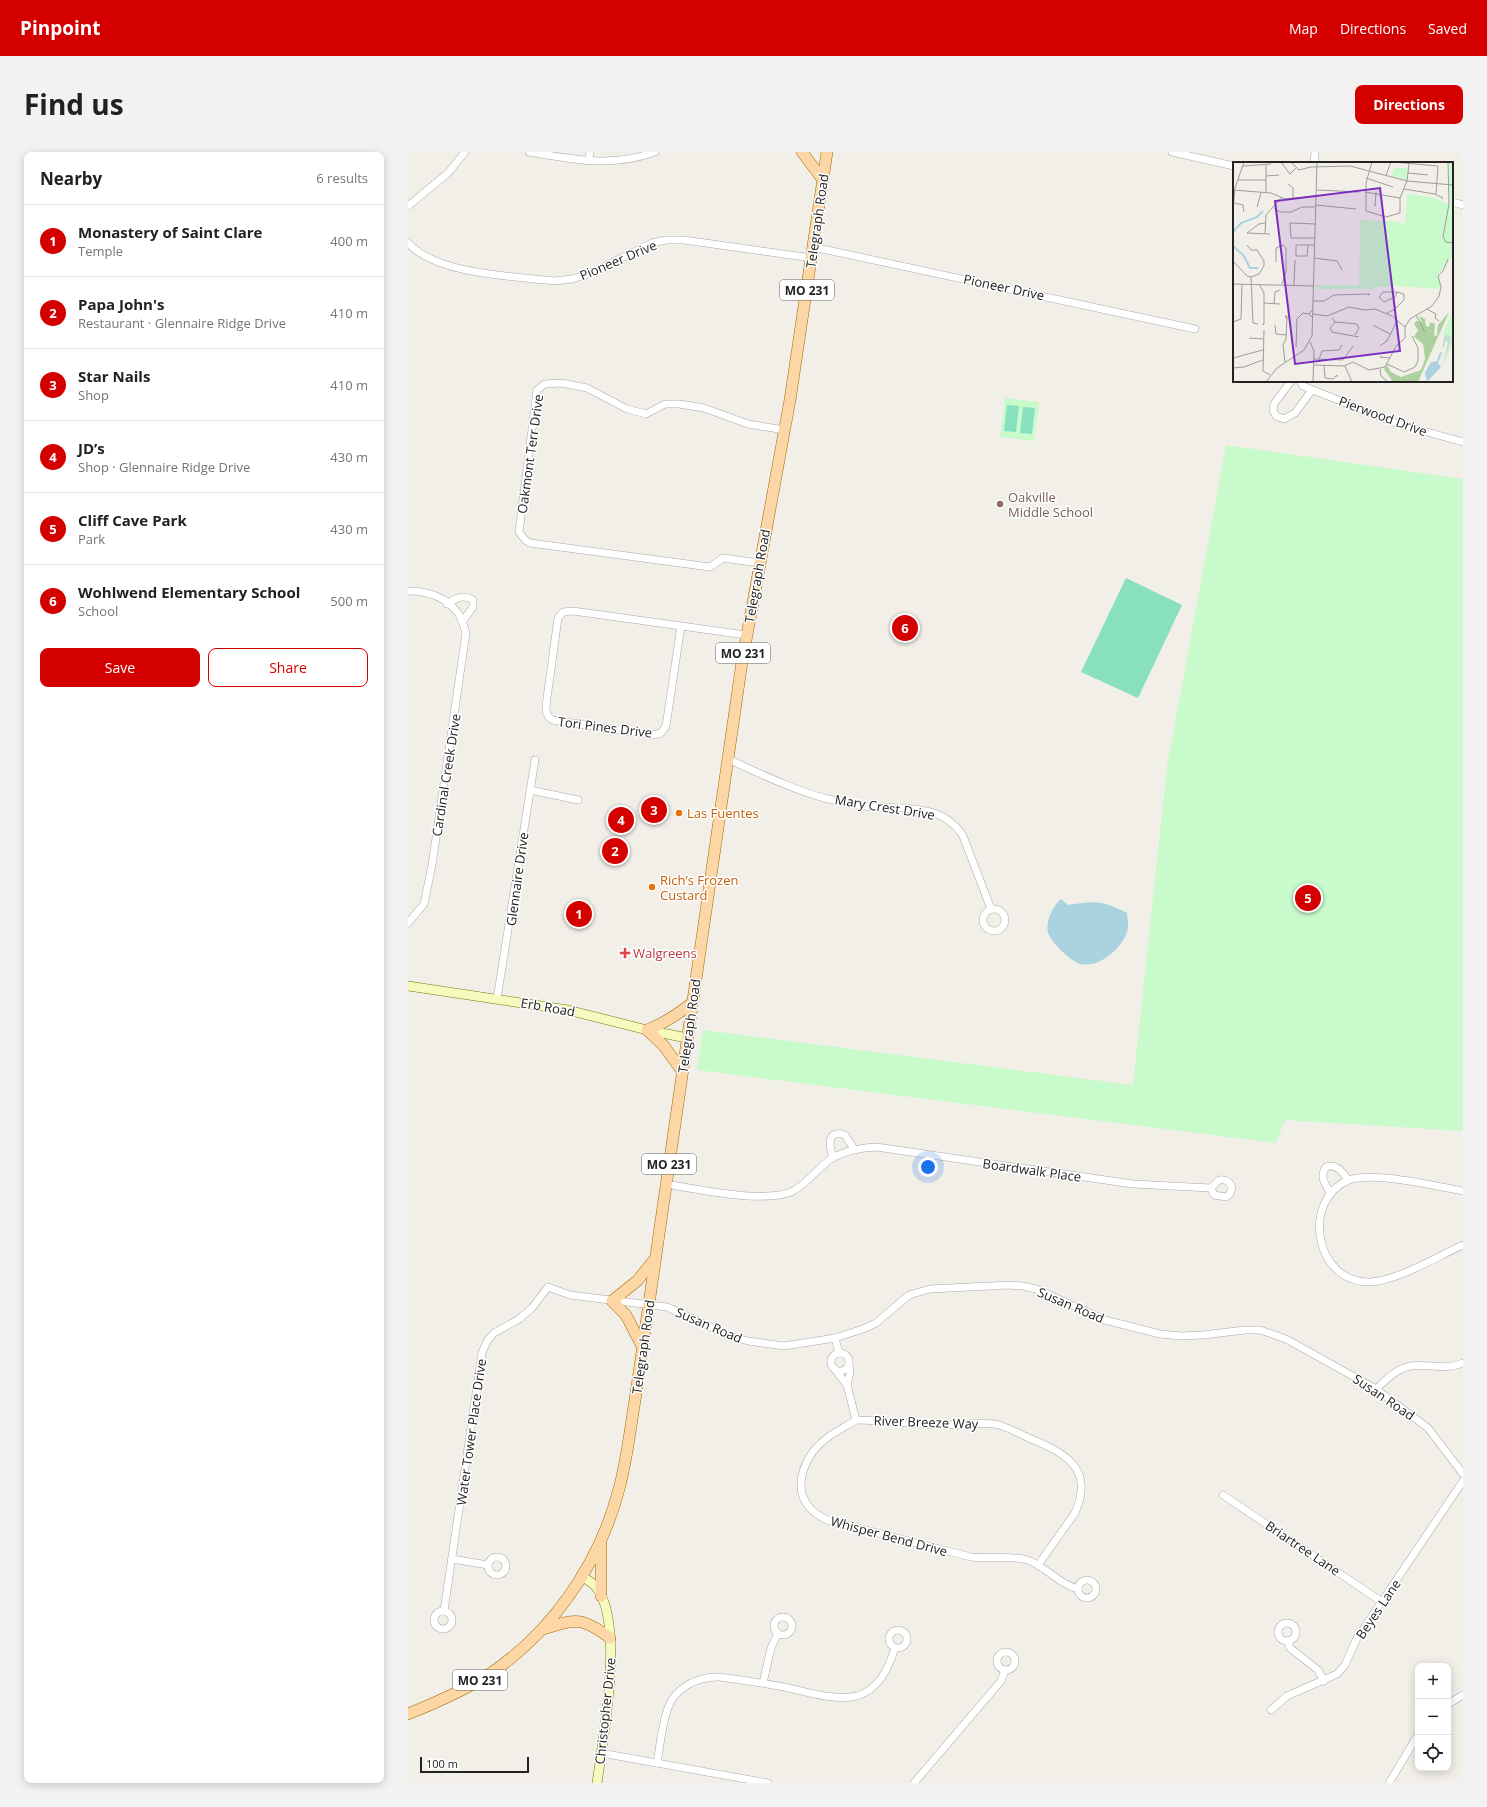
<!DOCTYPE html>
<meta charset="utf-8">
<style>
body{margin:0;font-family:"Open Sans",sans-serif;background:#f2f2f2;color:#202124}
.controls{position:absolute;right:12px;bottom:12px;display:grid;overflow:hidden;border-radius:8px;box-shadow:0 2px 10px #0003}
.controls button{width:36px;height:36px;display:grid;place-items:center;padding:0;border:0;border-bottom:1px solid #e0e0e0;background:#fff;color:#202124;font:20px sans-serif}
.scale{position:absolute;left:12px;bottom:10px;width:109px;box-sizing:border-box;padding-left:4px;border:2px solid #222;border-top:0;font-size:11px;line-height:14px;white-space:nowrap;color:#222;-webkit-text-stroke:3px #fff;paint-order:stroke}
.you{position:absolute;left:520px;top:1015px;width:14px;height:14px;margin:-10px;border:3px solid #fff;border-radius:50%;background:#1a73e8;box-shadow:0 0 0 6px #1a73e833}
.badge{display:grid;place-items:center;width:26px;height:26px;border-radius:50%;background:#d40000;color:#fff;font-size:13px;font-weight:700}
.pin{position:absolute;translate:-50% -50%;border:2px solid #fff;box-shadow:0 1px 4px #0006}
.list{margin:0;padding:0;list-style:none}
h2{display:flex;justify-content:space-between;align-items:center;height:52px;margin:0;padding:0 16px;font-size:17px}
h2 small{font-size:13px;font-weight:400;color:#757577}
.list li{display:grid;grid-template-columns:26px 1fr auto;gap:12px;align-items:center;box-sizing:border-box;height:72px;padding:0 16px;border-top:1px solid #e0e0e0}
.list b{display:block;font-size:15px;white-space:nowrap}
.list p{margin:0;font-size:13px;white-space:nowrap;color:#757577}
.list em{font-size:13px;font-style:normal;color:#757577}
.actions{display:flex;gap:8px;padding:12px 16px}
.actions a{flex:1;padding:9px 0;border:1px solid #d40000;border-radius:8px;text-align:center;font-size:14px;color:#d40000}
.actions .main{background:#d40000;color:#fff}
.icon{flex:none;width:22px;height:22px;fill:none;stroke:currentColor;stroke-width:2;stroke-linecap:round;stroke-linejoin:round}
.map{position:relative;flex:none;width:1055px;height:1631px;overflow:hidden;border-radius:8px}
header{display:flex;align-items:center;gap:24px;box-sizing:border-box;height:56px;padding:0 20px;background:#d40000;color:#fff}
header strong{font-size:19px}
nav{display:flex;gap:22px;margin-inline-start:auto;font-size:14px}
.intro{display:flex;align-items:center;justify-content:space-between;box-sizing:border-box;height:96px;padding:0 24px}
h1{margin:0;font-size:28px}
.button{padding:10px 18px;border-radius:8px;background:#d40000;color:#fff;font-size:14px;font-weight:700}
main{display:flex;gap:24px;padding:0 24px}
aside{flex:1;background:#fff;border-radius:8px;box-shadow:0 2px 10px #0003}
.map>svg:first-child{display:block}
.park{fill:#c8facc}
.pitch{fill:#88e0be}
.water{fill:#aad3df}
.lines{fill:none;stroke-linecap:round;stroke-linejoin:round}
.street-casing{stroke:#a9a9a9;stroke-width:8}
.secondary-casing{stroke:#707d05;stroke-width:10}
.primary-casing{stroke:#a06b00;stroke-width:12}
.street{stroke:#fff;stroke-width:7}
.secondary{stroke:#f7fabf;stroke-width:9}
.primary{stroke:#fcd6a4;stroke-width:11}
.education-dot{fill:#8d6e63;stroke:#fff;stroke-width:1.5}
.food-dot{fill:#e8710a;stroke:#fff;stroke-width:1.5}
.health-dot{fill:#e0444e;stroke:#fff;stroke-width:1.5}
.labels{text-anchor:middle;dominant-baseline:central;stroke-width:3;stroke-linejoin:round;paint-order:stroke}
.shield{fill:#fff;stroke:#646464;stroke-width:1}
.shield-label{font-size:12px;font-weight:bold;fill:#222}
.street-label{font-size:13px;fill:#222;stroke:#fff}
.education-label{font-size:13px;fill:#785e54;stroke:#fff;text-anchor:start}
.food-label{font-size:13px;fill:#c56008;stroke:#fff;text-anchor:start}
.health-label{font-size:13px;fill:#be3a42;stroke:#fff;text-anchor:start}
.inset-river{fill:none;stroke:#aad3df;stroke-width:2}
.inset-road{fill:none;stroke:#9f9d99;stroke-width:1}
.view{fill:#7b2cbf;fill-opacity:0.15;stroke:#7b2cbf;stroke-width:2}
.inset-edge{fill:none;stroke:#222;stroke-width:2}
</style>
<header>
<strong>Pinpoint</strong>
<nav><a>Map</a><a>Directions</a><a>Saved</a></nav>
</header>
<div class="intro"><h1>Find us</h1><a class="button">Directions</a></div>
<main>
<aside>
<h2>Nearby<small>6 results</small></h2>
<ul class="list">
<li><span class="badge">1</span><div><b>Monastery of Saint Clare</b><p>Temple</p></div><em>400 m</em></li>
<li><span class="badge">2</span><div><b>Papa John's</b><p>Restaurant · Glennaire Ridge Drive</p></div><em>410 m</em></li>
<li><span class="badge">3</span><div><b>Star Nails</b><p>Shop</p></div><em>410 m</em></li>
<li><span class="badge">4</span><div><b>JD’s</b><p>Shop · Glennaire Ridge Drive</p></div><em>430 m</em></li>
<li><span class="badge">5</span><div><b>Cliff Cave Park</b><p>Park</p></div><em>430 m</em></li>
<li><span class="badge">6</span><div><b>Wohlwend Elementary School</b><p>School</p></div><em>500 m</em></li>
</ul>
<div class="actions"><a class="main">Save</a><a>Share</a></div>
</aside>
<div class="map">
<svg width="1055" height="1631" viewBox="0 0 1055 1631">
<rect width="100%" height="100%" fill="#f2efe9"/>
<!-- park -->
<g class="park">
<polygon points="597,246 631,250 626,289 592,285"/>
<polygon points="818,293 1055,327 1055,979 877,968 868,991 289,918 295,878 725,933 759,614"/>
</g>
<!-- pitch -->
<g class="pitch">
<polygon points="599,253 611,254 608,280 596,279"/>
<polygon points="615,255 627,256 624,282 612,281"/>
<polygon points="718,426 774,453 730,546 673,520"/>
</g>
<!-- water -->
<path class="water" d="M653 747 660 753C688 749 693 748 719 761 719 765 721 772 720 776 717 795 689 819 670 811 662 808 645 792 641 783 636 772 644 755 653 747Z"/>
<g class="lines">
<defs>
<g id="street">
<path d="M121 0C165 7 203 16 247 0"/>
<polyline points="764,0 826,14"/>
<polyline points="180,9 182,0"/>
<polyline points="906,11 907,0"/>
<polyline points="1044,50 1055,53"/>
<polyline points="0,54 40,21 57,0"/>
<path d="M0 91C30 123 104 124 147 129L164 127 181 122 244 91 258 88H276L404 106"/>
<polyline points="405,95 787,177"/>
<polyline points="883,229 866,252 865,258 868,264 876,267 887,261 904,238"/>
<polyline points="892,229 895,234 990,272 1055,290"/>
<polyline points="351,411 315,406 302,415 122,391 117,388 111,380 129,238 137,232 154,231 179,236 219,257 238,262 257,252 271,252 296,256 340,272 377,278"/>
<path d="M0 439C19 439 38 445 50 461 54 466 56 475 58 481L24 713 16 752 0 771"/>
<path d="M39 452C48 446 55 442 65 448V455L54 470"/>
<path d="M273 474 258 574 253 581 245 583 144 568C136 562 138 555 139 546L150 466 155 460 165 459 338 483"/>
<path d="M320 607C351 621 383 637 416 646 429 649 442 652 455 654 491 658 533 649 555 684L583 757"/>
<polyline points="122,638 170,648"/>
<circle cx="586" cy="768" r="11"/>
<polyline points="89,847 127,608"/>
<path d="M425 1006C421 994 418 977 437 983L446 997"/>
<path d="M258 1032C288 1037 362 1053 387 1038 401 1029 411 1015 424 1006 438 998 453 996 468 995L725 1032 803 1036 811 1028C818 1027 821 1029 824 1035L822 1042 818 1045 806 1043 803 1036"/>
<path d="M1055 1039C1029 1034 964 1019 941 1028 893 1047 906 1131 962 1130 989 1129 1030 1104 1055 1093"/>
<path d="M923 1042C917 1032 911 1025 918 1015 929 1011 935 1021 940 1028"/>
<polyline points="427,1186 431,1201"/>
<circle cx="432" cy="1210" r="9"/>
<path d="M426 1216 439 1233 448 1268C476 1268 502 1272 530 1273 549 1274 571 1269 591 1273 601 1276 612 1282 621 1286 657 1301 687 1316 667 1361L630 1413"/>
<polyline points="439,1233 442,1221 441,1213"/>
<path d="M968 1237C978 1228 988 1217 1002 1214 1020 1211 1038 1219 1055 1211"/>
<path d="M448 1268C439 1274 428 1279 419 1286 399 1300 382 1334 402 1356 406 1361 413 1365 419 1368L563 1405C582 1407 602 1403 619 1408 638 1414 650 1432 670 1437"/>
<polyline points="815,1343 974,1450"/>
<circle cx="89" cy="1414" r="9"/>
<polyline points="44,1407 80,1413"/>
<circle cx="679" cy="1437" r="9"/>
<polyline points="36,1459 74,1201 79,1189 86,1181 111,1167 124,1156 140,1135 162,1143 259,1155 322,1184 340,1189 376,1194 427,1186 455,1177 468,1171 501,1143 522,1137 601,1133 615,1134 628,1137 697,1168 752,1182 773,1184 795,1183 837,1178 852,1178 864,1182 878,1187 968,1237 1020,1276 1055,1322"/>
<circle cx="35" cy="1468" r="9"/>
<circle cx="375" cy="1474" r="9"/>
<circle cx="879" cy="1480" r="9"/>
<circle cx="490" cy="1487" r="9"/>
<polyline points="880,1489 882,1496 910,1518 916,1529"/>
<circle cx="598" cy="1509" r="9"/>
<polyline points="355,1531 363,1496 370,1481"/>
<polyline points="1040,1552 1055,1543"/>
<polyline points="863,1558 879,1544 929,1522 937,1513 948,1488 1055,1329"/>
<polyline points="193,1601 360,1631"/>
<path d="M249 1611C252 1594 254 1572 260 1556 267 1535 291 1524 312 1525 334 1528 355 1531 376 1535 398 1540 426 1549 449 1544 471 1538 481 1515 487 1496"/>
<polyline points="506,1631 593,1529 597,1518"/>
<polyline points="981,1631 1010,1583"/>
</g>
<g id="secondary">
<polyline points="0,834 160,858 239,878 279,886"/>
<path d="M173 1424C178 1427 184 1430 188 1435 217 1470 195 1587 189 1631"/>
</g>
<g id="primary">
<polyline points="394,0 415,28"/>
<path d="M274 919 256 894 239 878C257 871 269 863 284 851"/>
<polyline points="235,1196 218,1163 204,1149 229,1129 247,1107"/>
<polyline points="193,1391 193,1444"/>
<path d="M135 1477C168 1467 173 1464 202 1486"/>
<path d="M0 1562C25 1552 50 1541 74 1527 141 1485 191 1414 211 1337 219 1308 222 1278 227 1248L334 510 382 248 419 0"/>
</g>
</defs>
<!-- street casing -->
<use href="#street" class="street-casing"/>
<!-- secondary casing -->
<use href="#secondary" class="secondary-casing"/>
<!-- primary casing -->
<use href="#primary" class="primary-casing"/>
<!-- street -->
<use href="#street" class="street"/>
<!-- secondary -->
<use href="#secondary" class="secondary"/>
<!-- primary -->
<use href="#primary" class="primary"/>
</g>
<!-- markers -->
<circle class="education-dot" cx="592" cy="352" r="4"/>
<g class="food-dot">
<circle cx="271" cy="661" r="4"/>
<circle cx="244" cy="735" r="4"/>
</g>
<path class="health-dot" d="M215 795h4v4h4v4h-4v4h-4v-4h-4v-4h4z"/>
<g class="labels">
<!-- shield labels -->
<g class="shield">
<rect x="372" y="128" width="54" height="20" rx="3"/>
<rect x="308" y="491" width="54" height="20" rx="3"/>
<rect x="234" y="1002" width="54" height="20" rx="3"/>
<rect x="45" y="1518" width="54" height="20" rx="3"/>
</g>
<g class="shield-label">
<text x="399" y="138">MO 231</text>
<text x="335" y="501">MO 231</text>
<text x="261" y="1012">MO 231</text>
<text x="72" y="1528">MO 231</text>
</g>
<!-- street labels -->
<g class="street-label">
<text transform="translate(409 69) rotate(-82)">Telegraph Road</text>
<text transform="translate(210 108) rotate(-23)">Pioneer Drive</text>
<text transform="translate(596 135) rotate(12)">Pioneer Drive</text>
<text transform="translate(975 264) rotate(20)">Pierwood Drive</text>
<text transform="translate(122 302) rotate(-82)">Oakmont Terr Drive</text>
<text transform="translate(349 424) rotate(-80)">Telegraph Road</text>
<text transform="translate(197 575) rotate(7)">Tori Pines Drive</text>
<text transform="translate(38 623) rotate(-81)">Cardinal Creek Drive</text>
<text transform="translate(477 655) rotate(9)">Mary Crest Drive</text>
<text transform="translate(109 727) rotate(-82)">Glennaire Drive</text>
<text transform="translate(140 855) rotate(10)">Erb Road</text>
<text transform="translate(281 874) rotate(-82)">Telegraph Road</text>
<text transform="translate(624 1018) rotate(8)">Boardwalk Place</text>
<text transform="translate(663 1153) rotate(23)">Susan Road</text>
<text transform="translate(301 1173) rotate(23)">Susan Road</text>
<text transform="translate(235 1195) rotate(-82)">Telegraph Road</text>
<text transform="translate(976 1245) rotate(34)">Susan Road</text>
<text transform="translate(518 1270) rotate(2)">River Breeze Way</text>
<text transform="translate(63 1280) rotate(-82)">Water Tower Place Drive</text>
<text transform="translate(481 1384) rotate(15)">Whisper Bend Drive</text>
<text transform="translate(895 1396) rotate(34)">Briartree Lane</text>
<text transform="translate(970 1457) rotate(-56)">Beyes Lane</text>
<text transform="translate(197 1559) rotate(-84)">Christopher Drive</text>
</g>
<!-- education labels -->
<g class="education-label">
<text x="600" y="345">Oakville<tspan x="600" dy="15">Middle School</tspan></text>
</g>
<!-- food labels -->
<g class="food-label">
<text x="279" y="661">Las Fuentes</text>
<text x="252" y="728">Rich’s Frozen<tspan x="252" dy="15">Custard</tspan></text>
</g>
<!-- health labels -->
<g class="health-label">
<text x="225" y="801">Walgreens</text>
</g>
</g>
<!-- overview -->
<g transform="translate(825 10)">
<rect width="220" height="220" fill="#f2efe9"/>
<path d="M216 150 185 220H160L151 207 154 203 158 210 168 215 188 208 192 197 191 188 190 182 181 175 185 168 181 162 183 159 189 160 186 154 192 157 193 164 196 165 197 160 202 162 201 173 204 174 205 163Z" fill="#add19e"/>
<path d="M212 172 220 175 210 202 215 180H212L211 186 209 184Z" fill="#c6e0d4"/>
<path d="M216 0H220V94L205 113 208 127 162 124 142 125 141 127H82V123H126L127 58 160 59 172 62 174 32 199 35 217 43ZM161 6H175L174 18 158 14ZM220 148V179L205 220 218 180 219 175 210 171Z" fill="#c8facc"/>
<path d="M207 190 209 191 205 201 208 205 194 220 192 211 198 200 204 199Z" fill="#aad3df"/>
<path class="inset-river" d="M0 70 8 61 24 55 30 49M0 84 11 94 17 106H25"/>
<path class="inset-road" d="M48 0 57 12 63 6M58 0 66 8 78 5 117 4 174 19 220 23M139 0 133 21V49L153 55 167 51V36L174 19 176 2M159 0 205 4M215 0 216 42 210 75 213 80 220 81M10 4 38 2M175 11 195 13M153 13 158 0M33 14 46 13M133 16 160 25M5 18H33M55 22 60 26V38M171 27 202 32 210 36 208 35M0 28 38 31 52 37 82 34M84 28 126 30M132 30 167 36M33 31V3M203 32 205 4M2 41 10 43 11 50M142 42V44L143 30M83 43 123 47M24 45 28 31M41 46 47 50H58L69 45H82M0 49 2 26 11 0M32 61 26 62 14 71 37 72M32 72 33 53 48 36M82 76H58L57 61 83 62M14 83 18 88H24M75 83 74 94H63V83H81M81 96 104 99 109 108M0 99 14 114 18 115M43 100V86L50 83 53 86V110L49 122M18 115 20 161 25 162M18 115 26 112 31 104V99L24 88M0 122 81 124M26 122 31 131V162L30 163 31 161M61 123 62 98M150 130H164L162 135 151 140 146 135ZM80 139H91L101 133 137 132 135 133M31 141 47 142M41 142 42 130 47 128M194 147 203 152 202 156 206 159M154 151 162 147 171 138V132L164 130M80 152 94 154 116 145 132 148 142 147 159 154 172 165M183 153 192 170M80 156 76 152 80 147M99 156 102 160 124 162 126 166 122 173M0 160 8 157 9 122M102 160 97 166 99 170 126 175M42 163 43 172 53 173M140 163 157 172M31 168 30 209 37 213M16 176 30 177M77 180 81 189 80 220M147 184 154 179 164 159M63 185 64 157 70 151 76 152M149 195H147L157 196M0 196 30 188M81 197 110 198 120 184M86 197 89 189 106 188 109 183M52 200 50 183 53 177 54 154H52L54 157M154 202 171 210 182 205 185 199V186L179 174M81 203 111 204 120 200 136 208 152 205 163 184 172 176V165L177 157 199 144 206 134 208 125 205 114 210 109 215 97M91 203 92 216 100 217 104 213V215M112 204 119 220M0 206 11 205 30 198M147 207 148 214 155 220M33 220 44 206 71 188 79 174 84 0"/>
<path class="view" d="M147 26 167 189 62 202 42 39Z"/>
<rect width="220" height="220" class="inset-edge"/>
</g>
</svg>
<div class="controls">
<button>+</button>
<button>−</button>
<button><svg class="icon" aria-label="locate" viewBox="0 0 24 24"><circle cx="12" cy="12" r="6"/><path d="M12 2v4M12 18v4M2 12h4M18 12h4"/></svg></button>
</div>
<div class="scale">100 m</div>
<div class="you"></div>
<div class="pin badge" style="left:171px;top:762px">1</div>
<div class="pin badge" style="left:207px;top:699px">2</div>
<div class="pin badge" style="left:246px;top:658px">3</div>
<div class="pin badge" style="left:213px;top:668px">4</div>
<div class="pin badge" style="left:900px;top:746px">5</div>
<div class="pin badge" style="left:497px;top:476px">6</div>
</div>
</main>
